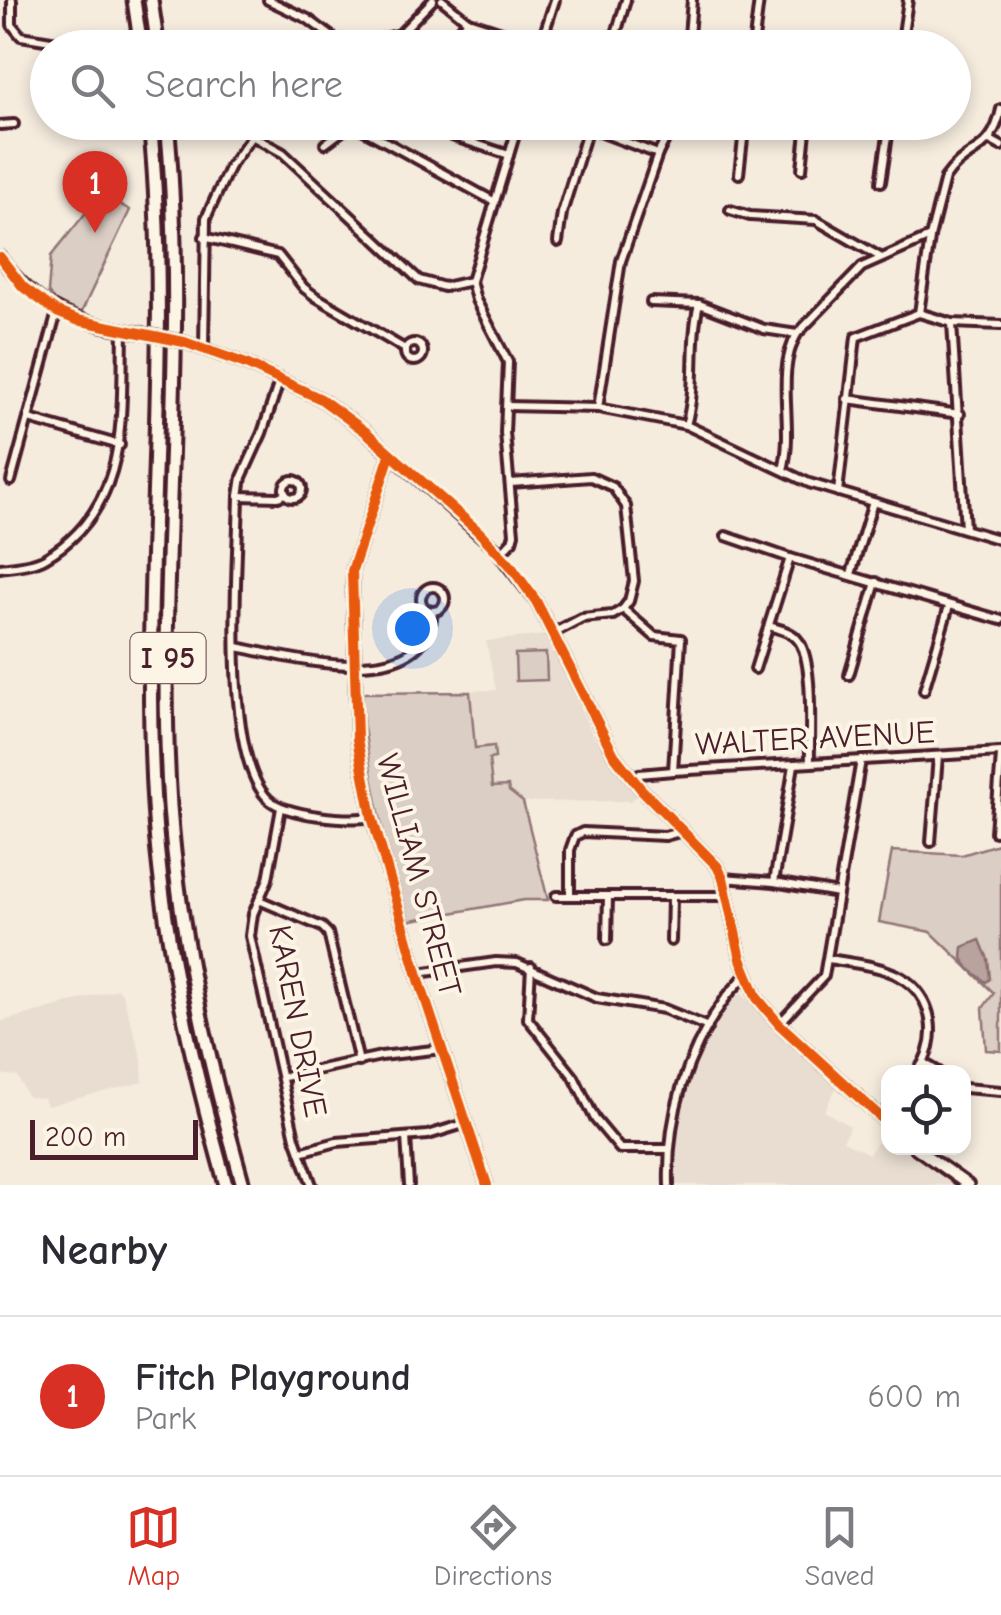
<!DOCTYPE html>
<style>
body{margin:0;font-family:"Comic Neue",sans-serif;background:#f2f2f3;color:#2b2b33}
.controls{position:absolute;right:30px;bottom:30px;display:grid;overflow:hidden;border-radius:20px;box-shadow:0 5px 15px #0003}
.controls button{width:90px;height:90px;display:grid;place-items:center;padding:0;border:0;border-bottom:2px solid #e1e1e2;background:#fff;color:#2b2b33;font:50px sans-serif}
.scale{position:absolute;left:30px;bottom:25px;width:168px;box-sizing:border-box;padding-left:10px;border:5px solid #4a1f2b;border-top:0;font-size:28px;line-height:35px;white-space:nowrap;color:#4a1f2b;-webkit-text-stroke:8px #fcf5e5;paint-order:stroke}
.you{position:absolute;left:412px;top:628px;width:35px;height:35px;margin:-25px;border:8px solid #fff;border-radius:50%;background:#1a73e8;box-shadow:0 0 0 15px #1a73e833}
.badge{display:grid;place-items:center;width:65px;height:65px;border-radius:50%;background:#d93025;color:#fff;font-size:32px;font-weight:700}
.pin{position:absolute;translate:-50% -82px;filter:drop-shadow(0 2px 5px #0008)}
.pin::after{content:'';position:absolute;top:52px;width:35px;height:30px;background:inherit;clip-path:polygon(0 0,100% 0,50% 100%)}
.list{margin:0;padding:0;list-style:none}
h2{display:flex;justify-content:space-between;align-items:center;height:130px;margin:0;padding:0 40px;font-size:42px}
h2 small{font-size:32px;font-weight:400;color:#7c7c81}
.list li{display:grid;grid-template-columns:65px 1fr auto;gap:30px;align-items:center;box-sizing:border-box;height:160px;padding:0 40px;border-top:2px solid #e1e1e2}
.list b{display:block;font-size:38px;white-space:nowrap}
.list p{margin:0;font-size:32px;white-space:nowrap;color:#7c7c81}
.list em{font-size:32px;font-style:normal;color:#7c7c81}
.icon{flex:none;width:55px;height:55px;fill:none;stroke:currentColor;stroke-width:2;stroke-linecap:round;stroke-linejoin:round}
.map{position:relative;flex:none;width:1001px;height:1185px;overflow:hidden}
.search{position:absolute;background:#fff;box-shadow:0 5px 15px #0003;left:30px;right:30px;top:30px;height:110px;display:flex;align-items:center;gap:25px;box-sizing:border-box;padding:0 35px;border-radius:55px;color:#7c7c81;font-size:38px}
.sheet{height:290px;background:#fff}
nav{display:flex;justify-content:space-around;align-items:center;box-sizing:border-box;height:140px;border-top:2px solid #e1e1e2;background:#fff;font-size:28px;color:#7c7c81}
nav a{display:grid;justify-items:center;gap:5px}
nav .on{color:#d93025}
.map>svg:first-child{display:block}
.built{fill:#e8ddd0}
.green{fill:#dbcec4;stroke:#927678;stroke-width:2.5}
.water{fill:#b8a39e;stroke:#8c6e70;stroke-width:2.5}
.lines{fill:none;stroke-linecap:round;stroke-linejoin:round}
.street-casing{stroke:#4a1f2b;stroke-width:14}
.secondary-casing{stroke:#4a1f2b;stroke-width:16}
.highway-casing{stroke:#4a1f2b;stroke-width:19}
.street{stroke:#fcf5e5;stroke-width:6}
.secondary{stroke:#fcf5e5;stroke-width:9}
.highway{stroke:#fcf5e5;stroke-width:11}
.secondary-bridge-casing{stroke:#4a1f2b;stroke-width:16;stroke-linecap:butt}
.secondary-bridge{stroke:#fcf5e5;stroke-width:9}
.cycleway-casing{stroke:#fcf5e5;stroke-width:16}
.cycleway{stroke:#e8590c;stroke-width:10}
.labels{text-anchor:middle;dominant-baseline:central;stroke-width:8;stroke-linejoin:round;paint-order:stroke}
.shield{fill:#fcf5e5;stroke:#7f5f63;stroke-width:2.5}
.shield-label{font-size:30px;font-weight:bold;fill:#4a1f2b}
.street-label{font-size:32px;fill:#4a1f2b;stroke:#fcf5e5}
</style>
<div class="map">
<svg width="1001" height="1185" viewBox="0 0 1001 1185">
<rect width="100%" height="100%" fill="#f5ecde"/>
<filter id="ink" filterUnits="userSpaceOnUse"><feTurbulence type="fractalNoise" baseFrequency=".01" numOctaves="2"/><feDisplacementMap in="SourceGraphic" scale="20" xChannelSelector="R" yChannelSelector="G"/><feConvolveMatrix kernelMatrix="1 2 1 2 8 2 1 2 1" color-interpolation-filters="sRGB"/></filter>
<g filter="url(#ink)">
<!-- built -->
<g class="built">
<polygon points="546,635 592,734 638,795 631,801 524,802 548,900 524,900 378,820 366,757 360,693 496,690 486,641"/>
<polygon points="118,989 122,993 142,1059 143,1082 47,1106 44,1098 28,1097 17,1076 0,1074 0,1022"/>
<polygon points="741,993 792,1047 837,1087 824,1111 850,1126 843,1141 869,1154 886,1130 888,1148 906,1148 957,1185 675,1185 675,1137 684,1094 695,1065 726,1007"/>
</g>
<!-- green -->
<g class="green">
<polygon points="101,194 130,210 81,313 54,301 48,292 51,256"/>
<polygon points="546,653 547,680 516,681 515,654"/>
<path d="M470 692 475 748 494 746 495 758 489 759 492 787 508 786 509 791 523 802 548 900H524L406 921C385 845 368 772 360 693Z"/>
<polygon points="1001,843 1001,1051 986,1050 983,1008 994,993 931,932 879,922 892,851 962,855"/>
</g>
<!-- water -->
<polygon class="water" points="980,940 988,959 990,979 986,982 970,970 962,958 963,947"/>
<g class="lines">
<defs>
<g id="street">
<polyline points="12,0 12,25 21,36 87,47"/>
<polyline points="268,0 308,19 347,48"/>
<polyline points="442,0 468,21 541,45"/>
<polyline points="540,46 555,0"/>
<polyline points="87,48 96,39 102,41 104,48"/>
<polyline points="219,48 228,48"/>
<polyline points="349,48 400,34 433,0"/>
<polyline points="443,48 468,21"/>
<polyline points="612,48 626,0"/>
<polyline points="688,48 692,0"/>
<polyline points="753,48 759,0"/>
<polyline points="901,48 908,0"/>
<polyline points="424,122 452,136 509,155"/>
<polyline points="561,122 589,128 658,154"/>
<polyline points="353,124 495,202"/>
<polyline points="0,125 14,124"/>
<polyline points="252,136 283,153 419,280 444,287 471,281"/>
<polyline points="990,140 1001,146"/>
<polyline points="325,144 353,123"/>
<polyline points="802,169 807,122"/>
<polyline points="739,174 745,122"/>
<polyline points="881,182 890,122"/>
<polyline points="730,210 750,216 816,220 880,257"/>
<polyline points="204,237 278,255 304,288 316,297 405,349"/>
<polyline points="558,242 562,213 590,122"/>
<polyline points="651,302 699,304 764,329 797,334"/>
<polyline points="919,313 930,238"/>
<polyline points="952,323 965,529"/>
<circle cx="414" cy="352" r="9"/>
<polyline points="204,348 206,218 230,166 262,122"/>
<path d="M280 379 262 433 242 477 239 496C238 562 221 752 268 799 286 816 349 821 372 817"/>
<polyline points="847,399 960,414"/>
<polyline points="507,406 598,408 686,425 809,483 1001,540"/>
<polyline points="598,408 621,261 658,154 674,122"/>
<polyline points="29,419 120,445"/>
<path d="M686 425C698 384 689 344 699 304"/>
<path d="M783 470C795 424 774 375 797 334L862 267 930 237 945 178C967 146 992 155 1001 109"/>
<circle cx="293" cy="489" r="9"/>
<polyline points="11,481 57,312"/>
<polyline points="511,483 591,477 613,487 626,506 634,581 629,601 623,609 613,615 582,618 553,633"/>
<polyline points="838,492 856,337 919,313 952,323 1001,325"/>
<polyline points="239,496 278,497 285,494"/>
<polyline points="726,536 790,558 1001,620"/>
<polyline points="500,554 512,541 514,534 505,433 508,362 476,300 471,281 519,122"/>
<path d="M0 568C14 566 33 565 45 558 131 508 121 415 123 330"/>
<polyline points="851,574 873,502"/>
<circle cx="433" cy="599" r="12"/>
<polyline points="623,609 654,636 681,639 673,771"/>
<path d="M769 626C778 629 791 631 797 639 815 658 809 736 810 763"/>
<path d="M237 647C289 657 427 697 433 611"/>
<polyline points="755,669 790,558"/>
<polyline points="849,675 876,582"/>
<polyline points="924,690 949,606"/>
<polyline points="633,779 639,774 673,771 1001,752"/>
<polyline points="281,808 268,879 253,914 250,936 295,1138 312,1185"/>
<polyline points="995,832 1001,755"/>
<polyline points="931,842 938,756"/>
<polyline points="723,878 774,882 838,893"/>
<polyline points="774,882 794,765"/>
<polyline points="570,895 570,850 575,836 583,832 665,836 683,831"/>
<polyline points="556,896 727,896"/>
<polyline points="259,900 322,927 328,933 359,1062"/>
<polyline points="607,940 608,896"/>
<polyline points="671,941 672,898"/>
<path d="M829 959C851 963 879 965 899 976 935 996 940 1041 917 1072"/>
<polyline points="531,967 528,1019 574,1077 595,1119 620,1149 668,1149"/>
<polyline points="418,973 496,962 517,963 597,998 664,1009 708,1027"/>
<polyline points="779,1024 824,976 861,760"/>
<polyline points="924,1063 939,1072"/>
<polyline points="284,1077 381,1056 442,1049"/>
<polyline points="964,1088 1001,1091"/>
<polyline points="882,1118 888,1109"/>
<polyline points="406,1137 409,1185"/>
<polyline points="300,1152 337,1142 428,1135 467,1123"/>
<path d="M669 1185C667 1117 685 1055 725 999 731 990 739 984 745 975"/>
</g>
<g id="secondary">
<path d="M0 257C40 313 76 322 142 333"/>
<polyline points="184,342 246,364 321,399 366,432 495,548 536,601 614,755 641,789 717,866 723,878 741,959 757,998 779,1024 888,1124"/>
<polyline points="390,455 352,571 357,739 372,817 420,983 487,1185"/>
<polyline points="916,1148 968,1185"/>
</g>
<g id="highway">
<polyline points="134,0 141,48"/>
<polyline points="151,0 158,48"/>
<path d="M150 122C173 349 140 578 154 805 162 935 191 1060 226 1185"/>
<path d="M167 122C189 350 155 578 170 806 179 936 208 1060 243 1185"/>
</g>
</defs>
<!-- street casing -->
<use href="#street" class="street-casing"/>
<!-- secondary casing -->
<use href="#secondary" class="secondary-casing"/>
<!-- highway casing -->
<use href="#highway" class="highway-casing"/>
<!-- street -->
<use href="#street" class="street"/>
<!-- secondary -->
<use href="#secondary" class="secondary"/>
<!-- highway -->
<use href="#highway" class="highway"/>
<defs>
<polyline id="secondary-bridge" points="142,333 184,342"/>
</defs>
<!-- secondary-bridge casing -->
<use href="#secondary-bridge" class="secondary-bridge-casing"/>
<!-- secondary-bridge -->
<use href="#secondary-bridge" class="secondary-bridge"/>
<defs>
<g id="cycleway">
<polyline points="0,257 23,287 57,312 77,320 184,342 246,364 321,399 366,432 478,531 510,565 536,601 614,755 641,789 717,866 723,878 741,959 757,998 779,1024 888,1124"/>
<polyline points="390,455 352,571 357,739 372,817 420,983 487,1185"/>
</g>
</defs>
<!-- cycleway casing -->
<use href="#cycleway" class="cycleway-casing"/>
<!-- cycleway -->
<use href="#cycleway" class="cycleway"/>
</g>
</g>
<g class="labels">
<!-- shield labels -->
<rect class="shield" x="130.5" y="633" width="75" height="50" rx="8"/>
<g class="shield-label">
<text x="168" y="658">I 95</text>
</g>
<!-- street labels -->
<g class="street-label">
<text transform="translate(815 738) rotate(-3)">WALTER AVENUE</text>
<text transform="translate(419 875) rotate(75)">WILLIAM STREET</text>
<text transform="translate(298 1021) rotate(79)">KAREN DRIVE</text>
</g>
</g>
</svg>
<div class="controls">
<button><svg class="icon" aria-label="locate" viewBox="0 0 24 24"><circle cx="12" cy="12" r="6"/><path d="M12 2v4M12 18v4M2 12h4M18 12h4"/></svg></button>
</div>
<div class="scale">200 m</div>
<div class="you"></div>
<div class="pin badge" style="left:95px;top:233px">1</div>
<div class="search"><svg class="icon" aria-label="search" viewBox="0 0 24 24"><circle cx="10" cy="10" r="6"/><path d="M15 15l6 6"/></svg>Search here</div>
</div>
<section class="sheet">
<h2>Nearby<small></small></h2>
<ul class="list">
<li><span class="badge">1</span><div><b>Fitch Playground</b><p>Park</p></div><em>600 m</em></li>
</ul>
</section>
<nav>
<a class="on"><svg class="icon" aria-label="map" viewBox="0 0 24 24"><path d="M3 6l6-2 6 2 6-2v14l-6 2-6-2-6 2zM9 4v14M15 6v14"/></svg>Map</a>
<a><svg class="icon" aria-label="directions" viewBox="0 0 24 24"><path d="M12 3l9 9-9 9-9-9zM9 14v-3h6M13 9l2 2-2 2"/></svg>Directions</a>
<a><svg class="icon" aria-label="saved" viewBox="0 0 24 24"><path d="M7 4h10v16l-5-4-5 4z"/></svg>Saved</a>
</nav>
